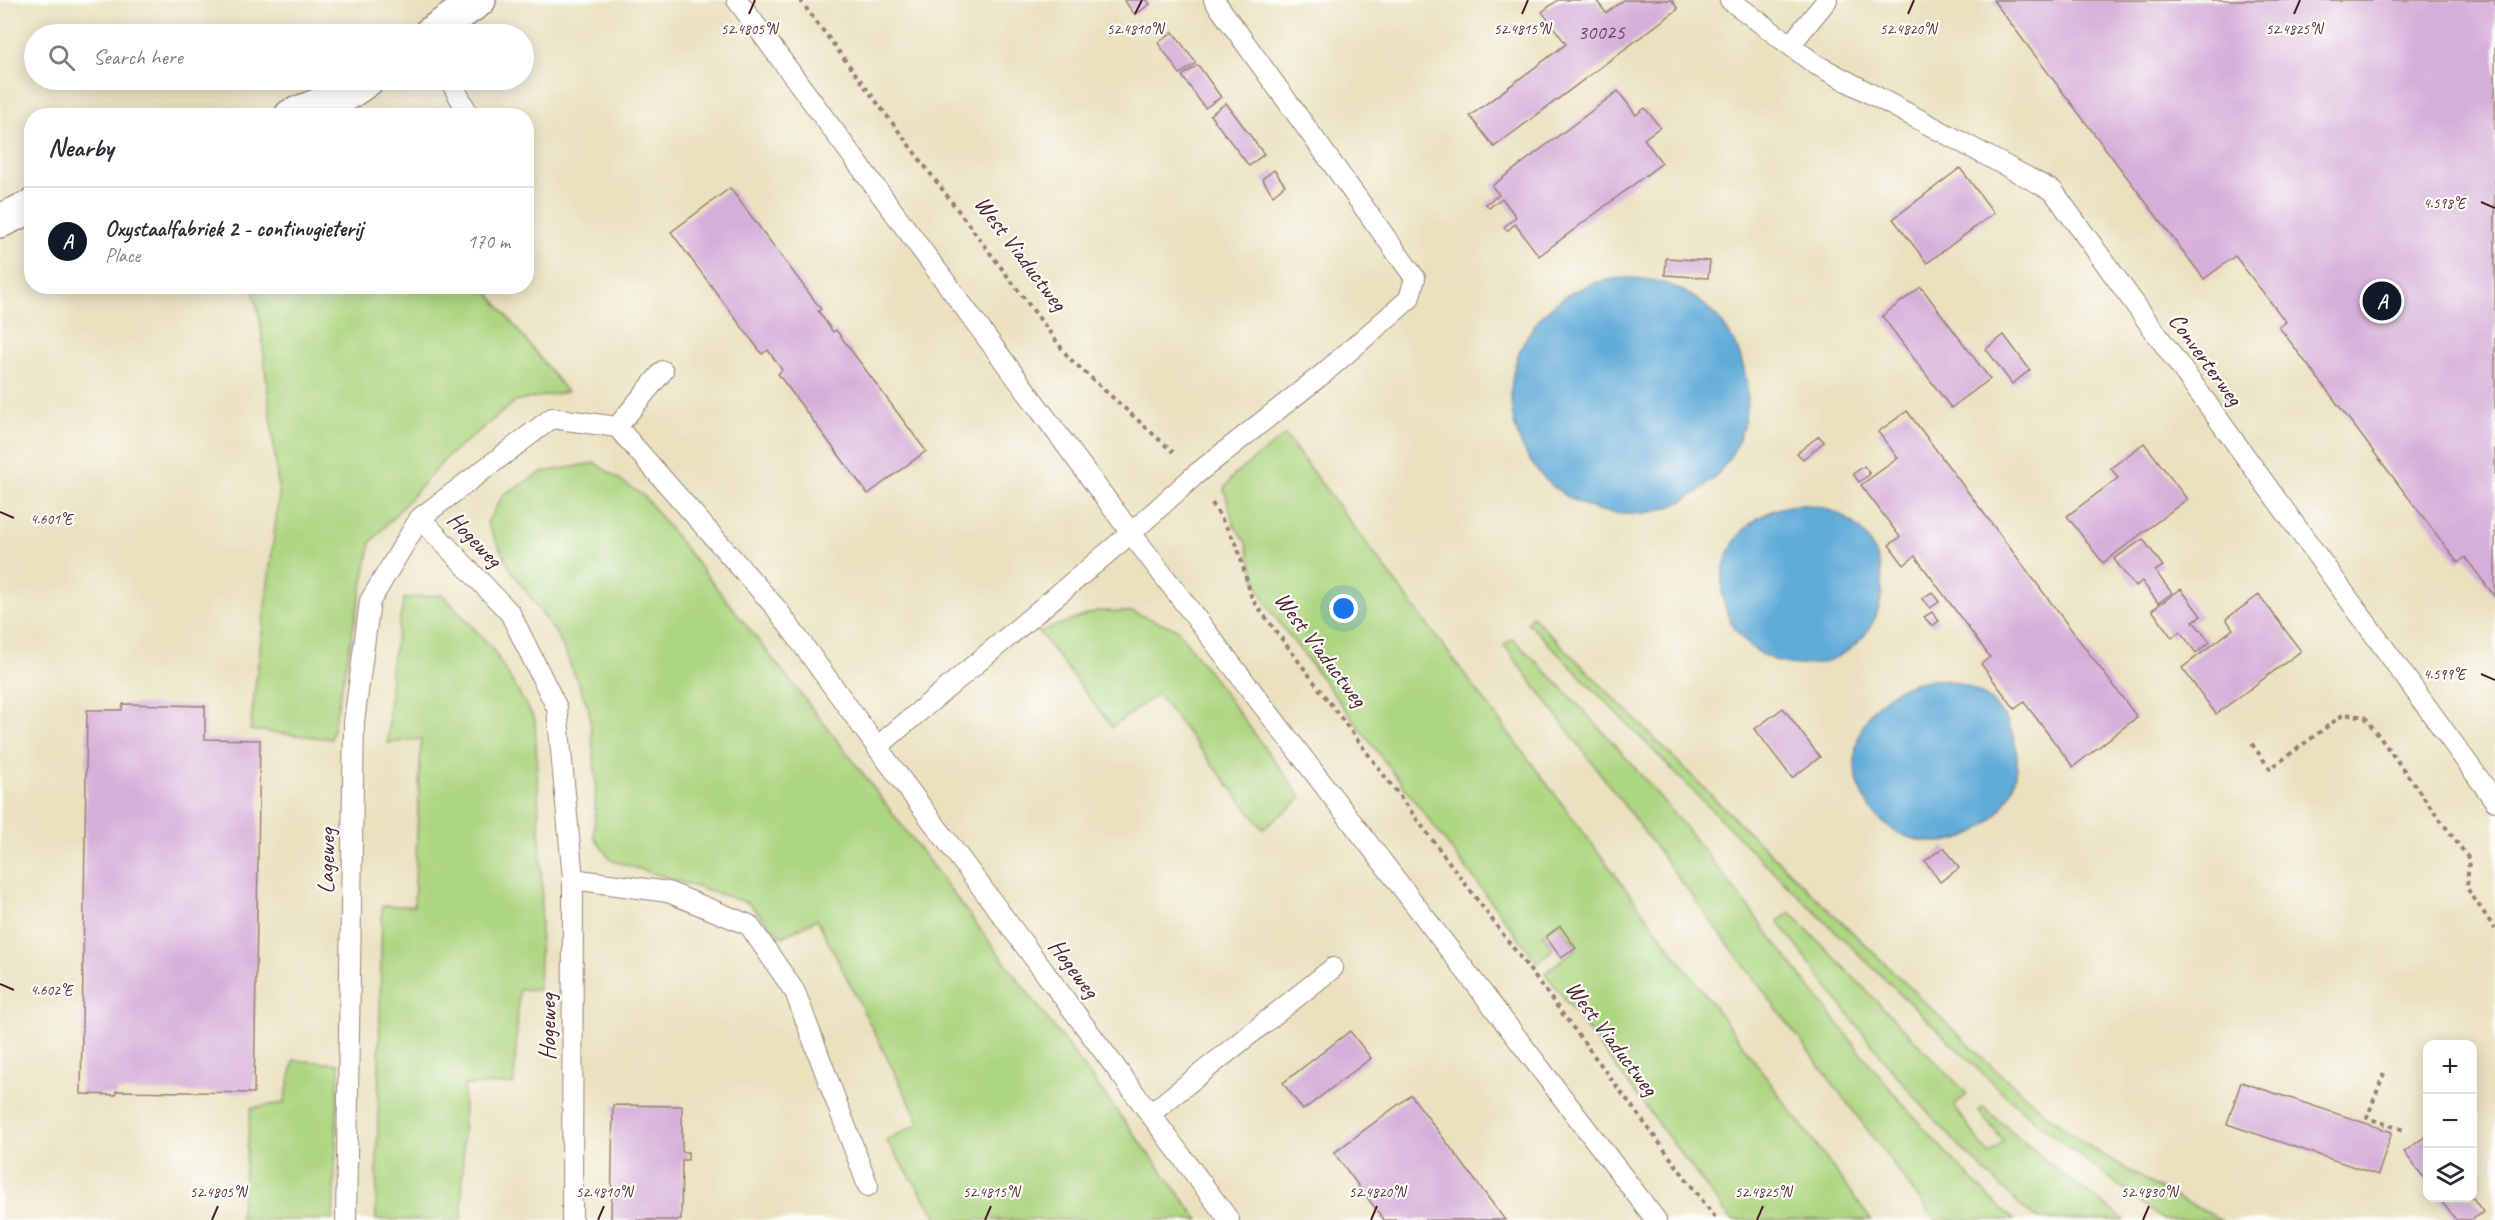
<!DOCTYPE html>
<meta charset="utf-8">
<style>
body{margin:0;font-family:Caveat,sans-serif;background:#f7f7f7;color:#2b2b33}
.controls{position:absolute;right:18px;bottom:18px;display:grid;overflow:hidden;border-radius:12px;box-shadow:0 3px 15px #0003}
.controls button{width:54px;height:54px;display:grid;place-items:center;padding:0;border:0;border-bottom:2px solid #e1e1e2;background:#fff;color:#2b2b33;font:30px sans-serif}
.you{position:absolute;left:1344px;top:609px;width:21px;height:21px;margin:-15px;border:4px solid #fff;border-radius:50%;background:#1a73e8;box-shadow:0 0 0 9px #1a73e833}
.badge{display:grid;place-items:center;width:39px;height:39px;border-radius:50%;background:#111827;color:#fff;font-size:20px;font-weight:700}
.pin{position:absolute;translate:-50% -50%;border:3px solid #fff;box-shadow:0 2px 6px #0006}
.list{margin:0;padding:0;list-style:none}
h2{display:flex;justify-content:space-between;align-items:center;height:78px;margin:0;padding:0 24px;font-size:26px}
h2 small{font-size:20px;font-weight:400;color:#7c7c81}
.list li{display:grid;grid-template-columns:39px 1fr auto;gap:18px;align-items:center;box-sizing:border-box;height:108px;padding:0 24px;border-top:2px solid #e1e1e2}
.list b{display:block;font-size:22px;white-space:nowrap}
.list p{margin:0;font-size:20px;white-space:nowrap;color:#7c7c81}
.list em{font-size:20px;font-style:normal;color:#7c7c81}
.icon{flex:none;width:33px;height:33px;fill:none;stroke:currentColor;stroke-width:2;stroke-linecap:round;stroke-linejoin:round}
.map{position:relative;flex:none;width:2495px;height:1220px;overflow:hidden}
.search{position:absolute;background:#fff;box-shadow:0 3px 15px #0003;left:24px;top:24px;width:510px;height:66px;display:flex;align-items:center;gap:15px;box-sizing:border-box;padding:0 21px;border-radius:33px;color:#7c7c81;font-size:22px}
.panel{position:absolute;background:#fff;box-shadow:0 3px 15px #0003;left:24px;top:108px;width:510px;height:186px;border-radius:24px}
.map>svg:first-child{display:block}
.green{fill:#add681;stroke:#7c7a56;stroke-width:1.5}
.water{fill:#60acd9;stroke:#556682;stroke-width:1.5}
.building{fill:#d5afd9}
.lines{fill:none;stroke-linecap:round;stroke-linejoin:round}
.service-casing{stroke:#9a8075;stroke-width:22}
.minor-casing{stroke:#9a8075;stroke-width:36}
.path{stroke:#9a8075;stroke-width:4;stroke-dasharray:4.5 4.5;stroke-linecap:butt}
.service{stroke:#fff;stroke-width:20}
.minor{stroke:#fff;stroke-width:33}
.ticks{fill:none;stroke:#4a1f2b;stroke-width:2}
.labels{text-anchor:middle;dominant-baseline:central;stroke-width:4.5;stroke-linejoin:round;paint-order:stroke}
.number-label{font-size:21px;fill:#6d4356}
.street-label{font-size:24px;fill:#4a1f2b;stroke:#fdfcf7}
.ticks-label{font-size:15px;text-anchor:middle;fill:#4a1f2b;stroke:#fdfcf7;stroke-width:4.5;stroke-linejoin:round;paint-order:stroke}
</style>
<div class="map">
<svg width="2495" height="1220" viewBox="0 0 2495 1220">
<rect width="100%" height="100%" fill="#fdfcf7"/>
<filter id="ink" filterUnits="userSpaceOnUse"><feTurbulence type="fractalNoise" baseFrequency=".0167" numOctaves="2"/><feDisplacementMap in="SourceGraphic" scale="12" xChannelSelector="R" yChannelSelector="G"/><feConvolveMatrix kernelMatrix="1 2 1 2 8 2 1 2 1" color-interpolation-filters="sRGB"/></filter>
<filter id="wash" filterUnits="userSpaceOnUse"><feTurbulence type="fractalNoise" baseFrequency=".008" numOctaves="4" result="noise"/><feDisplacementMap in="SourceGraphic" scale="24" xChannelSelector="R" yChannelSelector="G"/><feGaussianBlur stdDeviation="1.35" result="paint"/><feColorMatrix in="noise" values="0 0 0 0 0 0 0 0 0 0 0 0 0 0 0 0 0 1.4 0 .05"/><feComposite in="paint" operator="in"/></filter>
<g filter="url(#wash)">
<rect width="100%" height="100%" fill="#eae1bf"/>
<!-- green -->
<g class="green">
<polygon points="252,287 484,287 567,392 516,401 447,457 371,542 331,739 250,730 279,494 260,319"/>
<polygon points="1285,435 1725,1021 1871,1220 1731,1220 1545,973 1577,948 1559,924 1543,934 1553,949 1537,962 1272,613 1258,587 1246,543 1234,525 1224,489 1234,475"/>
<polygon points="595,463 644,496 848,754 1199,1220 939,1220 886,1140 920,1123 817,919 782,937 748,903 611,860 594,837 596,781 589,709 559,638 511,570 487,523 504,494 543,472"/>
<polygon points="443,595 492,648 535,720 542,887 539,990 519,989 514,1084 464,1085 462,1220 376,1220 382,906 414,906 421,739 388,743 391,667 404,598"/>
<polygon points="1097,611 1133,612 1177,629 1302,798 1263,829 1157,694 1112,727 1039,632"/>
<polygon points="1532,616 1744,828 1990,1065 2050,1117 2093,1149 2165,1192 2222,1220 2164,1220 2054,1136 2006,1096 1756,855 1527,622"/>
<path d="M1513 639C1595 717 1669 805 1738 894 1826 1007 1908 1124 2014 1220H1935L1504 645Z"/>
<path d="M1790 912 1967 1094 1954 1106 1989 1155 2004 1142 1979 1111 1983 1107 2061 1173 2125 1220C2111 1220 2046 1220 2038 1219 2022 1211 2007 1192 1994 1180 1912 1104 1845 1010 1778 921Z"/>
<polygon points="294,1060 339,1064 333,1220 240,1220 251,1108 284,1103"/>
</g>
<!-- water -->
<g class="water">
<circle cx="1629" cy="396" r="118"/>
<circle cx="1802" cy="585" r="80"/>
<circle cx="1936" cy="761" r="81"/>
</g>
<g id="blocks">
<!-- building -->
<g class="building">
<polygon points="1124,0 1147,0 1150,4 1135,15"/>
<polygon points="1558,0 1596,0 1606,13 1624,0 1672,0 1678,9 1494,147 1470,116 1566,44 1542,12"/>
<polygon points="1993,0 2495,0 2495,597 2465,557 2458,563 2279,327 2286,322 2235,256 2204,279"/>
<polygon points="1173,32 1196,63 1180,74 1158,43"/>
<polygon points="1198,65 1221,97 1205,108 1182,76"/>
<polygon points="1618,91 1636,115 1645,108 1660,127 1644,139 1662,163 1539,256 1515,224 1507,231 1504,227 1516,217 1502,198 1489,208 1486,204 1499,195 1492,186"/>
<polygon points="1226,103 1264,154 1249,166 1210,115"/>
<polygon points="1960,168 1994,213 1927,263 1893,219"/>
<polygon points="1274,170 1285,185 1273,195 1262,179"/>
<polygon points="730,188 821,309 818,311 833,332 836,330 926,451 868,494 778,374 782,370 768,350 762,354 671,232"/>
<polygon points="1666,258 1710,261 1708,278 1665,275"/>
<polygon points="1921,287 1990,379 1951,408 1882,316"/>
<polygon points="2004,335 2030,370 2012,384 1986,349"/>
<polygon points="1907,411 2137,717 2073,767 2024,702 2015,709 2003,693 1981,664 1990,657 1915,556 1904,565 1889,545 1900,537 1861,485 1898,458 1878,432"/>
<polygon points="1819,436 1824,442 1803,459 1797,453"/>
<polygon points="2144,443 2187,499 2103,563 2067,516 2118,478 2111,468"/>
<polygon points="1864,466 1870,474 1859,482 1853,474"/>
<polygon points="2143,539 2163,566 2155,571 2172,593 2158,603 2142,581 2135,587 2114,559"/>
<polygon points="2181,589 2201,616 2193,621 2210,642 2196,653 2180,631 2172,638 2152,610"/>
<polygon points="1932,592 1939,602 1930,608 1922,599"/>
<polygon points="2259,595 2301,651 2216,714 2182,668 2233,629 2226,619"/>
<polygon points="1932,612 1939,621 1932,626 1924,617"/>
<polygon points="123,704 205,706 205,739 260,740 254,1093 116,1091 116,1095 81,1094 87,710 122,710"/>
<polygon points="1783,708 1820,757 1792,778 1755,729"/>
<polygon points="1944,847 1959,868 1940,882 1925,861"/>
<polygon points="1560,926 1576,948 1561,958 1546,937"/>
<polygon points="1350,1031 1371,1058 1303,1110 1283,1083"/>
<polygon points="2241,1082 2392,1132 2378,1175 2227,1124"/>
<polygon points="1411,1095 1505,1220 1384,1220 1334,1153"/>
<polygon points="613,1105 682,1106 682,1152 688,1152 688,1160 682,1160 681,1220 611,1220"/>
<polygon points="2426,1136 2428,1138 2428,1183 2404,1152"/>
<polygon points="2439,1198 2473,1198 2483,1212 2472,1220 2456,1220"/>
</g>
</g>
</g>
<g filter="url(#ink)">
<use href="#blocks" fill-opacity="0" stroke="#9a8075" stroke-width="1.5"/>
<g class="lines">
<defs>
<g id="service">
<polyline points="737,0 1131,533 1656,1220"/>
<polyline points="1730,0 1815,64 2053,191 2495,801"/>
<polyline points="1791,44 1827,0"/>
<polyline points="450,80 469,115"/>
<polyline points="617,427 663,371"/>
<polyline points="877,747 1229,1220"/>
<polyline points="573,879 668,892 749,925 795,992 868,1186"/>
<polyline points="1150,1114 1333,968"/>
<polyline points="346,1220 354,722 370,601 420,518"/>
<polyline points="572,1220 573,879 557,708 510,613 420,518 552,418 617,427 776,608 877,747 1131,533 1195,475 1324,373 1409,299 1415,278 1214,0"/>
</g>
<g id="minor">
<polyline points="430,34 479,0"/>
<polyline points="291,116 345,95 367,80"/>
<polyline points="0,221 32,206"/>
</g>
</defs>
<!-- service casing -->
<use href="#service" class="service-casing"/>
<!-- minor casing -->
<use href="#minor" class="minor-casing"/>
<!-- path -->
<g class="path">
<polyline points="800,0 1069,358 1173,452"/>
<polyline points="1212,503 1237,545 1252,599 1717,1220"/>
<polyline points="2252,744 2270,769 2344,714 2365,717 2469,859 2467,888 2495,929"/>
<polyline points="2384,1073 2367,1118 2404,1130"/>
</g>
<!-- service -->
<use href="#service" class="service"/>
<!-- minor -->
<use href="#minor" class="minor"/>
</g>
</g>
<!-- ticks -->
<path class="ticks" d="M749 14 755 0M1135 14 1142 0M1522 14 1528 0M1908 14 1914 0M2294 14 2300 0M2481 202 2495 208M0 512 14 518M2481 674 2495 680M0 984 14 990M212 1220 218 1206M598 1220 604 1206M985 1220 991 1206M1371 1220 1377 1206M1757 1220 1763 1206M2143 1220 2149 1206"/>
<g class="labels">
<!-- number labels -->
<g class="number-label">
<text x="1601" y="32">30025</text>
</g>
<!-- street labels -->
<g class="street-label">
<text transform="translate(1021 253) rotate(53)">West Viaductweg</text>
<text transform="translate(2206 359) rotate(54)">Converterweg</text>
<text transform="translate(475 539) rotate(46)">Hogeweg</text>
<text transform="translate(1321 649) rotate(53)">West Viaductweg</text>
<text transform="translate(326 861) rotate(-89)">Lageweg</text>
<text transform="translate(1074 968) rotate(53)">Hogeweg</text>
<text transform="translate(547 1027) rotate(-90)">Hogeweg</text>
<text transform="translate(1612 1038) rotate(53)">West Viaductweg</text>
</g>
</g>
<g class="ticks-label">
<text x="749" y="34">52.4805°N</text>
<text x="1135" y="34">52.4810°N</text>
<text x="1522" y="34">52.4815°N</text>
<text x="1908" y="34">52.4820°N</text>
<text x="2294" y="34">52.4825°N</text>
<text x="2444" y="208">4.598°E</text>
<text x="51" y="524">4.601°E</text>
<text x="2444" y="679">4.599°E</text>
<text x="51" y="995">4.602°E</text>
<text x="218" y="1197">52.4805°N</text>
<text x="604" y="1197">52.4810°N</text>
<text x="991" y="1197">52.4815°N</text>
<text x="1377" y="1197">52.4820°N</text>
<text x="1763" y="1197">52.4825°N</text>
<text x="2149" y="1197">52.4830°N</text>
</g>
</svg>
<div class="controls">
<button>+</button>
<button>−</button>
<button><svg class="icon" aria-label="layers" viewBox="0 0 24 24"><path d="M12 4l9 5-9 5-9-5zM3 14l9 5 9-5"/></svg></button>
</div>
<div class="you"></div>
<div class="pin badge" style="left:2382px;top:301px">A</div>
<div class="search"><svg class="icon" aria-label="search" viewBox="0 0 24 24"><circle cx="10" cy="10" r="6"/><path d="M15 15l6 6"/></svg>Search here</div>
<section class="panel">
<h2>Nearby<small></small></h2>
<ul class="list">
<li><span class="badge">A</span><div><b>Oxystaalfabriek 2 - continugieterij</b><p>Place</p></div><em>170 m</em></li>
</ul>
</section>
</div>
